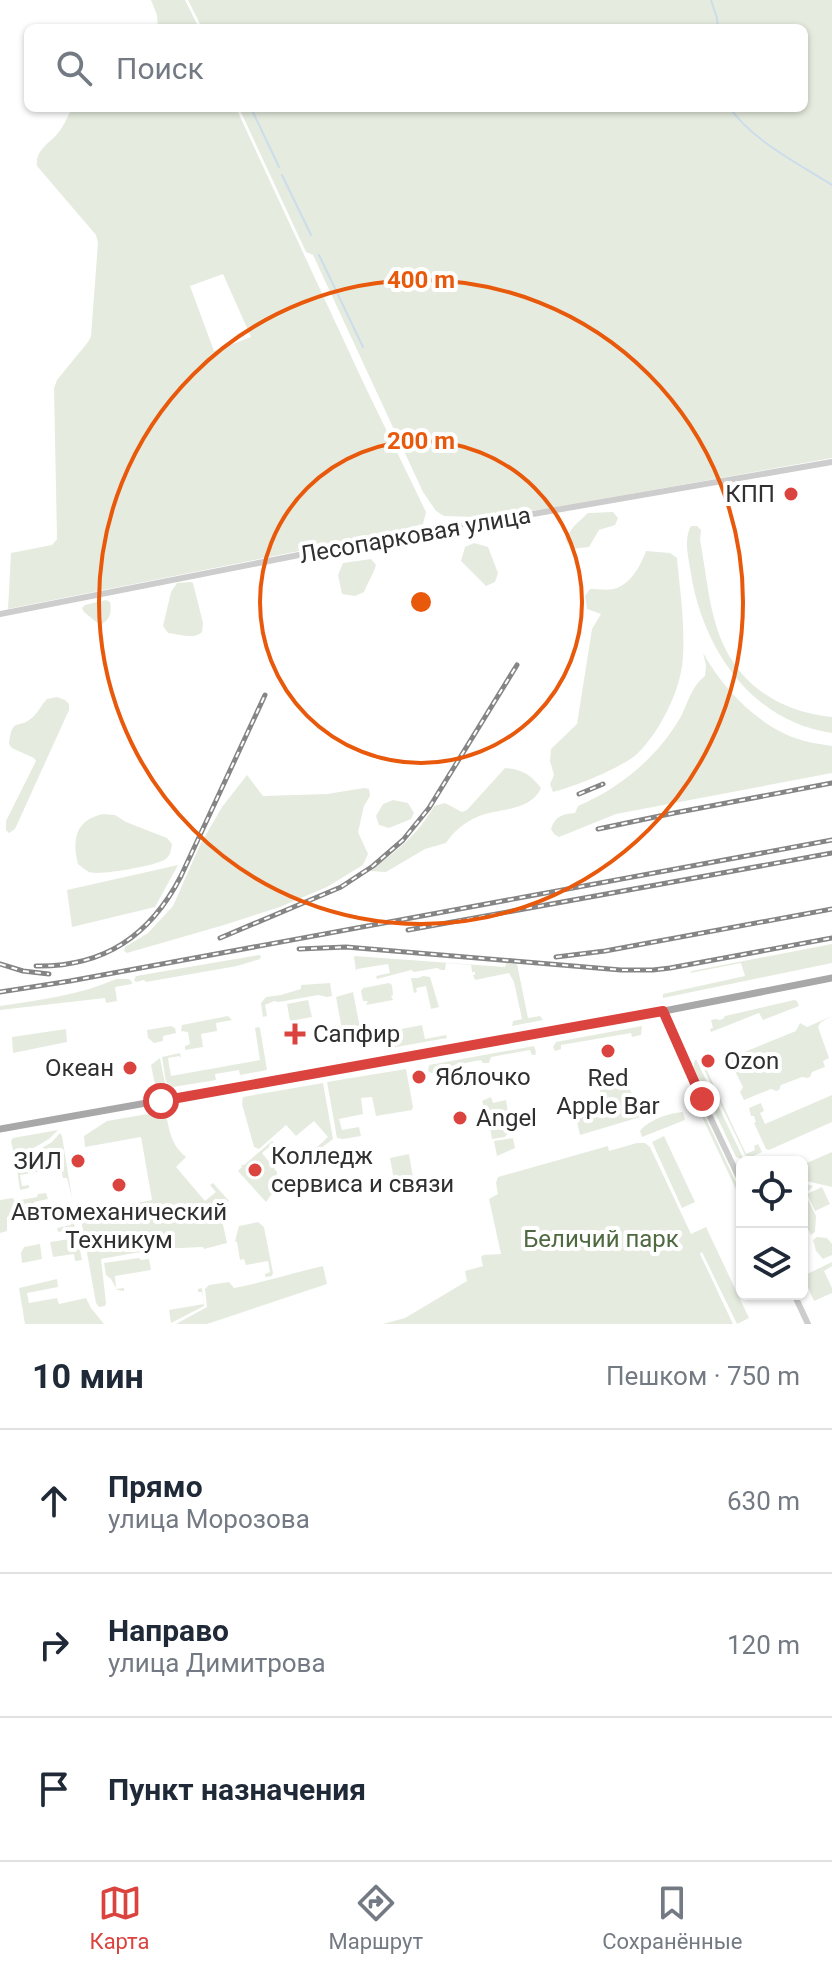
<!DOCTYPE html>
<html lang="ru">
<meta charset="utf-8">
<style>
body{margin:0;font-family:Roboto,sans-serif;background:#f2f2f3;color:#1f2937}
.controls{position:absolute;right:24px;bottom:24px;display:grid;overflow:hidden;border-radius:12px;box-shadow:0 2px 6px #0004}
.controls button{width:72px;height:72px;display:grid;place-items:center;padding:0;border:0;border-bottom:2px solid #e0e1e3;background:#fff;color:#1f2937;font:40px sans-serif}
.stop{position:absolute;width:24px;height:24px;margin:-18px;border:6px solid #db433e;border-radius:50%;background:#fff}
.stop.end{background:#db433e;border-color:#fff;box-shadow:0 2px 8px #0008}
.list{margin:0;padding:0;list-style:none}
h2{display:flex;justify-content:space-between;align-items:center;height:104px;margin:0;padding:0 32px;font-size:34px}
h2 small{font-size:26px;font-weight:400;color:#747a83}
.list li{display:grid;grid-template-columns:52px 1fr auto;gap:24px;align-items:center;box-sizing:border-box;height:144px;padding:0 32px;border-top:2px solid #e0e1e3}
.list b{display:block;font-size:30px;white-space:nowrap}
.list p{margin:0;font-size:26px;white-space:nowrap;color:#747a83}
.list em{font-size:26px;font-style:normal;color:#747a83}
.icon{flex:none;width:44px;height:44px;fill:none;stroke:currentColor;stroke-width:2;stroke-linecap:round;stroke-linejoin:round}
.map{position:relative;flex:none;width:832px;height:1324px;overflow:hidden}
.search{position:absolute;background:#fff;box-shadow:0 2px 6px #0004;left:24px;right:24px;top:24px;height:88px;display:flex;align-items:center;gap:20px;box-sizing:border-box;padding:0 28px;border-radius:12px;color:#747a83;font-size:30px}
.sheet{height:536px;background:#fff}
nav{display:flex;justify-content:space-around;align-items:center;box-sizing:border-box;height:112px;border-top:2px solid #e0e1e3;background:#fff;font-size:22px;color:#747a83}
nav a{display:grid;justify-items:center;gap:4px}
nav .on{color:#db433e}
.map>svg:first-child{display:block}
.green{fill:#e5ecdf;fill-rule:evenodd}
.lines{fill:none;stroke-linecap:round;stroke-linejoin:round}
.stream{stroke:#ccdceb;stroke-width:2}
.minor{stroke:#cdcdcd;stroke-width:6}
.major{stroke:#a8a8a8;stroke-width:7}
.rail-casing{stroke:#858585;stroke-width:5}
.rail{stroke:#fff;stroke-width:2;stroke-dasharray:6;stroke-linecap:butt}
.route{stroke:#db433e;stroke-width:10}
.ring{fill:none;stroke:#e8590c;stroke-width:4}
.poi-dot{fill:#db433e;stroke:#fff;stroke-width:3}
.labels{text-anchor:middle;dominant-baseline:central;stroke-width:8;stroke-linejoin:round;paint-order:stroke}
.poi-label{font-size:24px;fill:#303030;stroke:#fff;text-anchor:start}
.street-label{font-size:24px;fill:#303030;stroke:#fff}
.park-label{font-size:24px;fill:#4f6940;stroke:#fff}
.centre{fill:#e8590c;stroke:#fff;stroke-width:4}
.ring-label{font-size:24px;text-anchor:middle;font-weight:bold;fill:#e8590c;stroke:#fff;stroke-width:8;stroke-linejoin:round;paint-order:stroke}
</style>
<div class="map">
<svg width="832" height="1324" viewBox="0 0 832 1324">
<rect width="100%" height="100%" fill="#fff"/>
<!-- green -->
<g class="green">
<polygon points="151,0 185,0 199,28 158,28 157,15"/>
<polygon points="188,0 832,0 832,458 546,509 475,517 444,516 436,511 423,492 313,255 306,252 239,108 804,108 804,28 202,28"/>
<path d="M72 108H236L364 384 426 512 423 524 385 534 8 609 11 553 52 545 57 539 54 388 57 380 88 342 91 336 98 243 96 235 37 166C35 150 49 144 58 133 64 126 68 116 72 108ZM223 274 251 337 214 351 190 286Z"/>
<polygon points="613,512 618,518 615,525 599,530 589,547 571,549 565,539 574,526 588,513"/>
<path d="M691 526H697L701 530 700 540C707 576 709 617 726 650 747 691 787 713 832 717V733C752 722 703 649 691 574 689 559 683 540 691 526Z"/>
<polygon points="474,543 488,547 498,573 495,582 486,586 461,561 465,547"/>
<path d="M646 551 670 553 677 558C680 591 685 624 683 656 682 688 660 732 637 754 621 768 574 787 553 792L550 784 554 775 550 761 551 749 577 724 592 629 601 614 587 609 585 596 590 589C598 589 610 591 617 588 632 582 641 565 646 551Z"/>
<path d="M371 559 376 565C373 575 368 582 364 592L355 596 342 594 338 575 343 563Z"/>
<path d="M191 582 193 583 203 623 202 632C194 640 179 634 168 633L163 626 171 592 177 583Z"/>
<path d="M106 600 110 602C112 613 110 620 100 625L84 612 82 608 85 605Z"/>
<path d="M703 653C724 690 759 727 801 740 811 743 822 744 832 746V773L616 814 559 837 554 834 551 829C555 816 563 814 575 813L578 806C618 789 654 760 677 723 688 707 689 688 705 676L706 665Z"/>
<path d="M57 697 65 700 69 704V710L15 829 9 833 6 830V821L36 761 34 758 12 748 9 744C12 715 19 731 34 716 39 711 42 704 47 699Z"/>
<path d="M505 768C522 769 531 775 541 788 531 812 497 808 477 817 465 822 453 832 446 843L425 849 386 872 370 871C395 852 419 834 434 806L445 803 462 812 467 810Z"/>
<polygon points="247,775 263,796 327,794 364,788 369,789 370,796 364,806 358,832 368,854 363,865 327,887 280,907 224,925 127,953 124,951 125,947 148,933 173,906 200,845 222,807"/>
<polygon points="393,800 408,803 414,813 411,819 389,828 379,825 376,816 383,804"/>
<path d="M103 814 115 815 126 822 167 838 172 844C171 851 170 857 164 860 154 866 98 876 89 872 85 870 82 867 78 864 72 840 75 820 103 814Z"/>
<polygon points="178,865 155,907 72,927 67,890"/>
<polygon points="832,944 832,963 663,998 663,994 745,976 741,963 690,973 692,971"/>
<polygon points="259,955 261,956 260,959 237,966 146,982 144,980 136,982 134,980 136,976"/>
<polygon points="355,956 505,967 506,963 517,964 528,1018 540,1016 543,1020 512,1026 513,1021 522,1019 514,982 509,973 475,980 473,975 475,975 475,972 472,972 471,965 446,963 445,970 441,970 437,968 414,972 411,970 377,979 376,976 390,973 388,964 357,969 356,971 354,957"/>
<polygon points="423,976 430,977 439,1007 431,1009 426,986 416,988 417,992 414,993 411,978 418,978"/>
<path d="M116 979H129L132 982V984L115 987 117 1001 106 1003 105 998 0 1010V1006C40 1000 80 995 116 979Z"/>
<polygon points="330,983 332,996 327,997 318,995 279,1002 274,1001 265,1005 267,1016 263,1017 261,1003 266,997 281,995 301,989 301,985"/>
<polygon points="389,983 392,985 393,995 391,996 393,1000 366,1005 368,1001 363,1001 361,991 363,988"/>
<polygon points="353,992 362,1038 344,1041 336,997"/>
<polygon points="308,1000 312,1017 290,1021 287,1004"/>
<polygon points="794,1000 797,1001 799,1006 763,1020 759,1013 711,1032 710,1029 713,1028 711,1020 716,1019 719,1020 723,1019 725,1016"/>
<polygon points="228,1016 232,1020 216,1023 217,1031 201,1034 203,1047 185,1050 185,1046 190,1044 188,1032 181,1031 182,1025"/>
<polygon points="832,1016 821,1022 818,1027 829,1058 823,1061 825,1067 812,1072 810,1077 807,1078 802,1077 781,1085 779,1090 776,1091 771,1089 744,1100 740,1092 743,1087 728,1057 730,1054 737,1055 796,1031 800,1023 807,1027"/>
<polygon points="422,1025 425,1039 446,1035 447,1038 385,1049 381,1033"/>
<polygon points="171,1026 175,1028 176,1033 163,1036 163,1041 154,1043 148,1038 147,1030"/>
<polygon points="642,1026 641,1035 632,1037 631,1033 561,1045 561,1049 555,1051 553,1047 556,1042"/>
<polygon points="258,1027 260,1028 267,1070 240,1075 239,1070 215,1074 216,1080 173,1087 166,1082 162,1057 180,1053 181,1058 179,1056 168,1058 171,1076 260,1060 255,1028"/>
<polygon points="66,1029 67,1042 13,1053 12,1037"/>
<polygon points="534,1046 536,1052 535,1055 532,1055 530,1050 491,1057 489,1063 483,1063 481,1060 465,1063 462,1068 431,1073 428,1071 429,1065"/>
<polygon points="160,1058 165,1083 171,1088 156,1090 151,1065"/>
<polygon points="696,1059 744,1160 736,1157 694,1068 694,1062"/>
<polygon points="703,1062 746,1154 755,1150 754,1146 758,1144 762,1152 747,1159 701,1063"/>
<polygon points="406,1069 413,1107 412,1110 376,1116 372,1097 361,1098 363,1114 339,1119 342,1130 359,1127 361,1136 343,1139 337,1138 327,1082"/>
<polygon points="323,1083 333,1139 320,1149 316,1148 328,1137 314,1121 296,1136 286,1125 259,1149 254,1147 242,1104 243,1097"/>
<path d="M627 1083 639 1109H644L647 1115 580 1135 574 1108C592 1105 599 1109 600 1089Z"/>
<polygon points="832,1095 832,1122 769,1150 766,1149 754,1123 756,1122 754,1116 751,1116 749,1108 761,1103 764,1111 760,1113 765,1124"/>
<polygon points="491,1097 493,1103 506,1100 508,1112 487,1116 482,1101"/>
<polygon points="696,1104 700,1106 742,1195 742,1202"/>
<path d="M165 1111C170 1130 170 1144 186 1157L176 1167 205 1201 216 1192 210 1185 213 1183 229 1201 221 1204 222 1210 220 1211 227 1243 204 1249 203 1247 157 1249 101 1259 106 1303 105 1306 99 1307 96 1303 80 1214 152 1200 141 1137 85 1147 84 1136 107 1121Z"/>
<path d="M683 1112 685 1120 642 1137 640 1131C648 1120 669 1113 683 1112Z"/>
<polygon points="509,1113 512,1128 505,1137 492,1139 488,1117"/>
<polygon points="58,1130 49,1139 15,1159 11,1141 13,1138"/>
<polygon points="60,1133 62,1136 72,1198 67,1178 63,1178 61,1168 20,1175 22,1186 29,1185 29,1188 20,1190 16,1163 52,1142"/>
<polygon points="664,1136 695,1202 682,1208 652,1142"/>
<polygon points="513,1138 515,1148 497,1156 494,1141"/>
<polygon points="272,1141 283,1152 281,1154 273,1144 262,1153 277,1172 277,1187 266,1202 238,1171 242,1167 241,1165 244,1165"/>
<polygon points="637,1143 645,1143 650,1147 691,1234 706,1227 749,1318 737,1324 702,1252 700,1254 733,1324 383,1324 405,1318 467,1281 465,1271 483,1266 481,1257 483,1255 501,1254 489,1199 498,1194 496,1183 498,1177 608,1146 609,1151"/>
<polygon points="832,1152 832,1187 802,1180 802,1165"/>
<polygon points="409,1154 413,1177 395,1185 390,1158"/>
<polygon points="802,1183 813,1186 805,1194 816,1216 815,1232 811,1235 802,1218"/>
<polygon points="822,1187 830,1204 815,1211 807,1194"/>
<polygon points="46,1193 48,1199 34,1202 34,1207 31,1212 7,1217 7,1231 0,1233 0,1200 13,1198 15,1201 37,1197 38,1194"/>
<polygon points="71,1208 75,1228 58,1232 57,1228 71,1225 69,1213 46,1217 45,1209"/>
<polygon points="258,1222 264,1227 273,1273 272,1276 265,1277 265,1274 270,1272 268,1261 246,1265 244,1259 240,1260 237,1242 235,1241 239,1226"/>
<polygon points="817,1237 827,1238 832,1244 832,1255 823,1259 816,1251 813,1240"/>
<polygon points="76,1238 78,1239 82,1260 75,1261 74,1254 53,1257 50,1242"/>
<polygon points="40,1244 42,1259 22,1263 21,1253 24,1247"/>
<polygon points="139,1258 141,1260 149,1259 151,1270 115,1276 116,1289 124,1288 124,1291 117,1290 111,1279 106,1275 104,1263"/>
<polygon points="832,1262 832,1266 824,1271 832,1288 832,1293 814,1301 803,1276"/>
<path d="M323 1266 327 1284 207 1324H176L207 1307 205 1289 209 1285 229 1282 234 1288C265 1282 292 1273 323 1266Z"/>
<polygon points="57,1279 58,1287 27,1293 29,1303 57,1298 59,1304 86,1298 91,1308 104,1324 25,1324 19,1288"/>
<polygon points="202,1288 204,1306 171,1323 169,1310 204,1304 202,1292 198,1292 198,1289"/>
</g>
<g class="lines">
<!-- stream -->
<g class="stream">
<polyline points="711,0 717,18 718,28"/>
<polyline points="251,108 279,167"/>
<path d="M730 108C753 141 799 164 832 185"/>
<polyline points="282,175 311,235"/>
<polyline points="319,255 363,347"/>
</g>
<!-- minor -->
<g class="minor">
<polyline points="0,614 436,528 527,515 832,462"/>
<polyline points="663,1011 684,1062 742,1184"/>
<polyline points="794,1294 808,1324"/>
</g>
<!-- major -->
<polyline class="major" points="0,1129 664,1011 832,978"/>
<defs>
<g id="rail">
<polyline points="579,794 603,784"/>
<polyline points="598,829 674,813 832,783"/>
<polyline points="408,930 832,853"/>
<polyline points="220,938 341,887 373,866 403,840 429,808 517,665"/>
<polyline points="299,949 346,947 621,970 653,970 670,968 832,938"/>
<polyline points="556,957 605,951 832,909"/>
<polyline points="0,964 23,971 49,974"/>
<path d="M36 966C104 967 150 936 181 876L265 695"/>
<polyline points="0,992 70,981 832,840"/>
</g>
</defs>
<!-- rail casing -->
<use href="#rail" class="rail-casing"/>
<!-- rail -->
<use href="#rail" class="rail"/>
</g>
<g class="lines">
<!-- route -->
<polyline class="route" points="161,1101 663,1011 702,1099"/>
</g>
<!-- distance rings -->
<g class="ring">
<circle cx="421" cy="602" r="161"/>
<circle cx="421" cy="602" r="322"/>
</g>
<!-- markers -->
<g class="poi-dot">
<circle cx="791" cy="494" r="8"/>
<path d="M291 1022h8v8h8v8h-8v8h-8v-8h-8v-8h8z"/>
<circle cx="608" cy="1051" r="8"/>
<circle cx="708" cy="1061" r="8"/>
<circle cx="130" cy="1068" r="8"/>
<circle cx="419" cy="1077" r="8"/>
<circle cx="460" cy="1118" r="8"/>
<circle cx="78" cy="1161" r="8"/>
<circle cx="255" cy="1170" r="8"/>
<circle cx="119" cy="1185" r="8"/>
</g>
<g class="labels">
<!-- poi labels -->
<g class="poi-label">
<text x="775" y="494" text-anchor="end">КПП</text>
<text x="313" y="1034">Сапфир</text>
<text x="724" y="1061">Ozon</text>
<text x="114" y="1068" text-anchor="end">Океан</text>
<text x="435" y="1077">Яблочко</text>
<text x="608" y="1078" text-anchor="middle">Red<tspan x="608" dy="28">Apple Bar</tspan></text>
<text x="476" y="1118">Angel</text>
<text x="271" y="1156">Колледж<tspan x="271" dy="28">сервиса и связи</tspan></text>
<text x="62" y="1161" text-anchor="end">ЗИЛ</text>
<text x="119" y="1212" text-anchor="middle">Автомеханический<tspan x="119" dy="28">Техникум</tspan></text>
</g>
<!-- street labels -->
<g class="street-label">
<text transform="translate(415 535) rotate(-10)">Лесопарковая улица</text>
</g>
<!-- park labels -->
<g class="park-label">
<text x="601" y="1239">Беличий парк</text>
</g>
</g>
<circle cx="421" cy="602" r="12" class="centre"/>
<g class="ring-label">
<text x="421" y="288">400 m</text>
<text x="421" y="449">200 m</text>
</g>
</svg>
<div class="controls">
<button><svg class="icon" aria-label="locate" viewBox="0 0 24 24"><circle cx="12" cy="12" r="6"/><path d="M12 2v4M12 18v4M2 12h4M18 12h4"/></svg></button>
<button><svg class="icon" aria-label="layers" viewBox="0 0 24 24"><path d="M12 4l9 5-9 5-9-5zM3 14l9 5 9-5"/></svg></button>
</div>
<div class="stop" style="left:161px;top:1101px"></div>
<div class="stop end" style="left:702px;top:1099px"></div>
<div class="search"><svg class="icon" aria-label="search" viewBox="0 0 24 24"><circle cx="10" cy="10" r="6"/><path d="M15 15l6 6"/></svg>Поиск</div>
</div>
<section class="sheet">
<h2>10 мин<small>Пешком · 750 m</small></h2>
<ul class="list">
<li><svg class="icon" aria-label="ahead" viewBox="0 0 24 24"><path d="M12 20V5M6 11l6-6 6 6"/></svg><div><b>Прямо</b><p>улица Морозова</p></div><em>630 m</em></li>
<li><svg class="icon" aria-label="right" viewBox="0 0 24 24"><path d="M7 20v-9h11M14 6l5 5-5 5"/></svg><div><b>Направо</b><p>улица Димитрова</p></div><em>120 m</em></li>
<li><svg class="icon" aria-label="arrive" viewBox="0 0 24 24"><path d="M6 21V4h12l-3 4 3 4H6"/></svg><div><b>Пункт назначения</b></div></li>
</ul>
</section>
<nav>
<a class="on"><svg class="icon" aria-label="map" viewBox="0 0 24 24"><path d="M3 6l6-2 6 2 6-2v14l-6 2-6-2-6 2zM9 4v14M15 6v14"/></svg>Карта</a>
<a><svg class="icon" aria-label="directions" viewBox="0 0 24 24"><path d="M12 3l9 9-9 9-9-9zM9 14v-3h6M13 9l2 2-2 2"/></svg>Маршрут</a>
<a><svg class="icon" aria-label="saved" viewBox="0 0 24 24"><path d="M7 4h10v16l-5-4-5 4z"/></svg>Сохранённые</a>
</nav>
